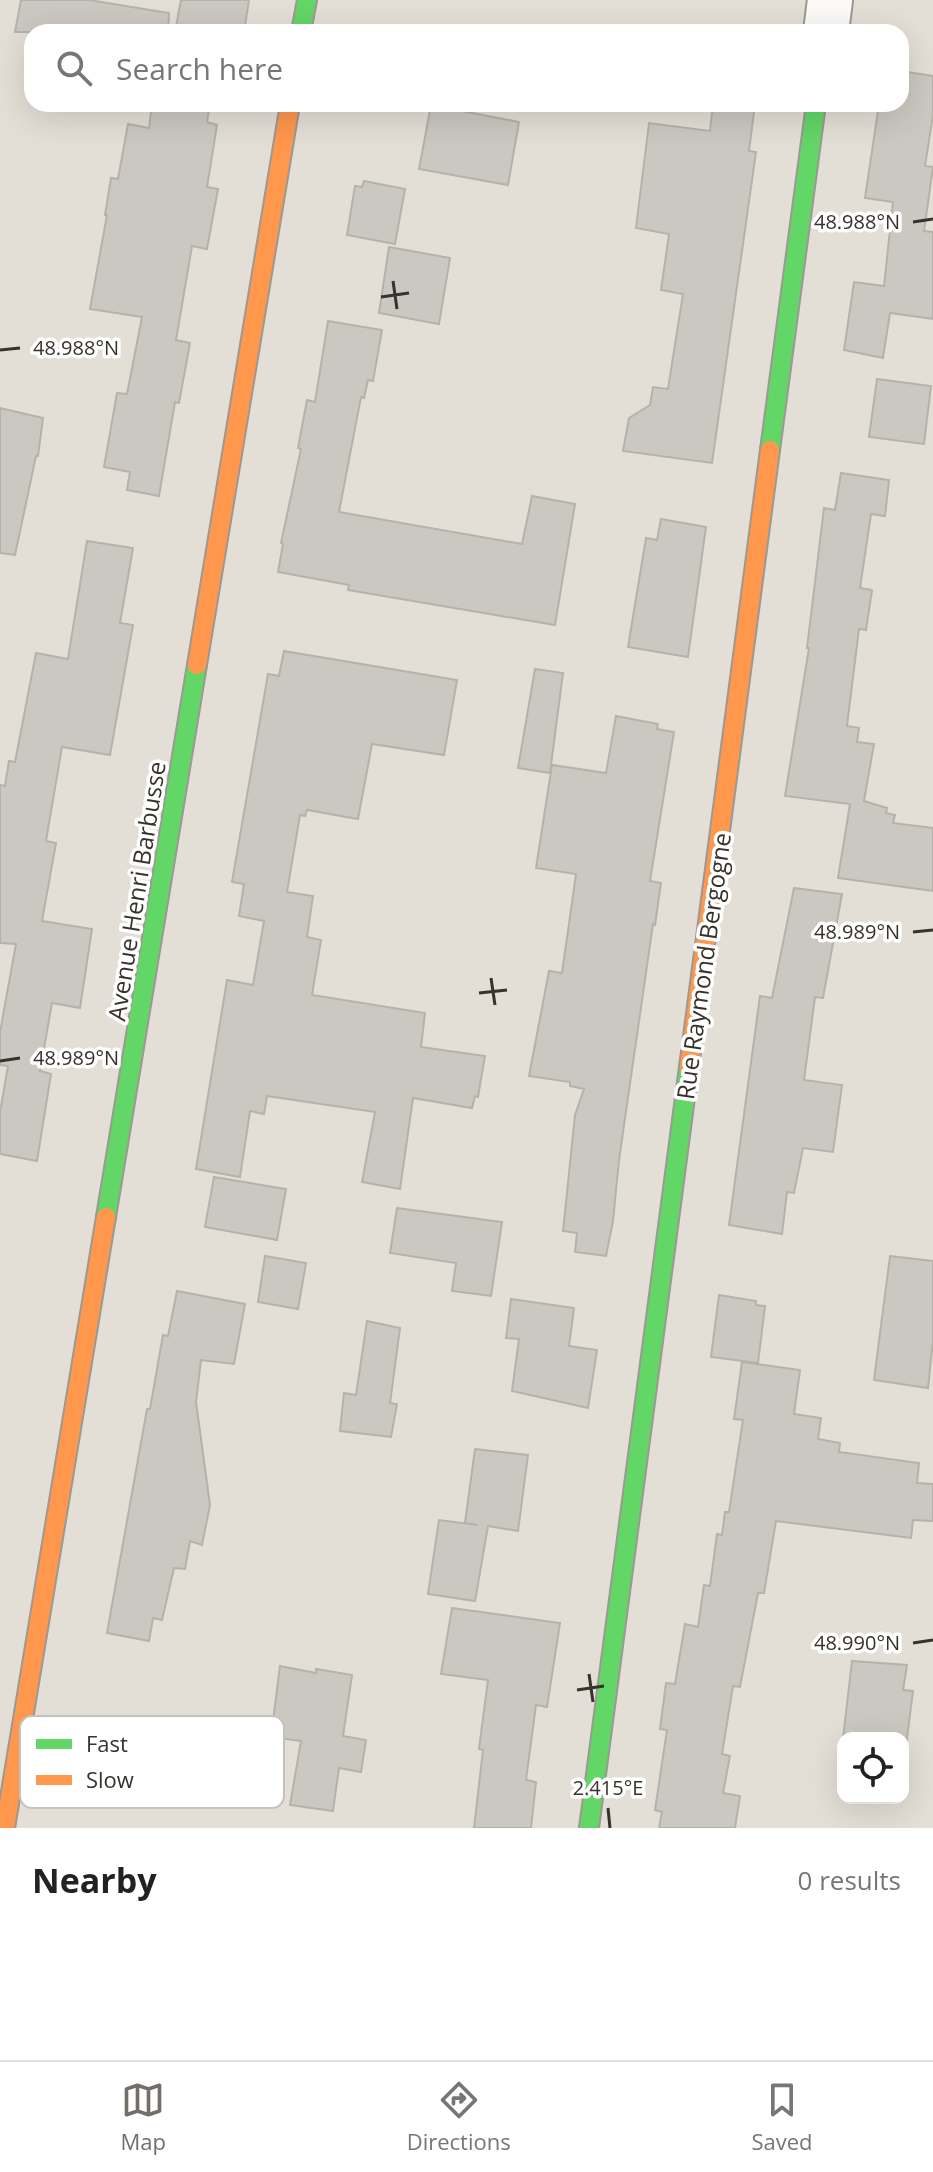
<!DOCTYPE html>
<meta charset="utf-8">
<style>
body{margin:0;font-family:"Open Sans",sans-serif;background:#f6f6f6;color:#222}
.controls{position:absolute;right:24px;bottom:24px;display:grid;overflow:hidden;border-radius:16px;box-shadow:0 8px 32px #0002}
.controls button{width:72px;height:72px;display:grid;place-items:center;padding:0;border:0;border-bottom:2px solid #e0e0e0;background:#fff;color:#222;font:40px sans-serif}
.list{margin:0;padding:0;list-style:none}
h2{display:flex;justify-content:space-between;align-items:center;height:104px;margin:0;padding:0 32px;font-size:34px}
h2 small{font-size:26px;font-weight:400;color:#767676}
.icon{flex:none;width:44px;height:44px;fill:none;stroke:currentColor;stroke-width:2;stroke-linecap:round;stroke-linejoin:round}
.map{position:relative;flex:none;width:933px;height:1828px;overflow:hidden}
.search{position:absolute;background:#fff;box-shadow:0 8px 32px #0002;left:24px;right:24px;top:24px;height:88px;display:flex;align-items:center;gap:20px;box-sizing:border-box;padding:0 28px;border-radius:24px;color:#767676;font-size:30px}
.sheet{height:232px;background:#fff}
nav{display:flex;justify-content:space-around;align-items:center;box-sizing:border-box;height:112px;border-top:2px solid #e0e0e0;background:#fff;font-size:22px;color:#767676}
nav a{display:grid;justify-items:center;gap:4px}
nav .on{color:#736f68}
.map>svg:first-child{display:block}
.building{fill:#cbc8c1;stroke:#b5b2ab;stroke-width:2}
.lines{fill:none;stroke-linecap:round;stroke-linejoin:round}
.street-casing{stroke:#9c9992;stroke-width:48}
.fast-casing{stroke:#9c9992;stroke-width:22}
.slow-casing{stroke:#9c9992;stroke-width:22}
.street{stroke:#fbfaf9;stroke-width:44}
.fast{stroke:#63d668;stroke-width:18}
.slow{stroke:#ff974d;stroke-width:18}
.ticks{fill:none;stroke:#36322c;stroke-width:3}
.labels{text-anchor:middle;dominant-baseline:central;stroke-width:7;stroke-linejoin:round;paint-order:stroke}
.street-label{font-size:24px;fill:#36322c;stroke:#fff}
.key{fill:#fff;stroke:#c3c2c0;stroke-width:2}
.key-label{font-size:22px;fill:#36322c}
.ticks-label{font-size:20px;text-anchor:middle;fill:#36322c;stroke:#fff;stroke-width:7;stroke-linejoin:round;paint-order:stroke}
</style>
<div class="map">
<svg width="933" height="1828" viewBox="0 0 933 1828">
<rect width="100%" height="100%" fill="#e3dfd6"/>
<!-- building -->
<g class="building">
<polygon points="21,0 89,0 169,13 168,32 15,32"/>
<polygon points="181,0 249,0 244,32 175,32"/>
<polygon points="901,71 933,76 933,115 925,166 933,167 924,231 933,232 933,319 890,313 883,358 844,350 854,282 884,286 893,202 865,198 879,104 901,104"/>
<polygon points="152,104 210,104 207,122 217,125 207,187 218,189 207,249 192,246 176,340 190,343 179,403 175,402 159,496 127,490 130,472 104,467 117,393 127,394 142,317 90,309 107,215 105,215 111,178 118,179 128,124 149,128"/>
<polygon points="713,104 755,104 749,151 756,152 712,463 623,451 629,418 650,405 653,387 668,389 683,294 661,290 669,234 636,228 649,123 710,131"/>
<polygon points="431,105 519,122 508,185 419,169"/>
<polygon points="364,181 405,189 395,244 347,235 355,186 362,187"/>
<polygon points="389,247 450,258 439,324 379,313"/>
<polygon points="328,321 382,330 373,381 368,380 364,398 361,397 339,512 522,544 532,496 575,504 555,625 348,590 349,585 278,572 283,544 281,543 301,449 298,448 307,400 315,402"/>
<polygon points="877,379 931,386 924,444 869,437"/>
<polygon points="0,408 43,418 38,456 36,456 15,555 0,553"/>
<polygon points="841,473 889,480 885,516 871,514 860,588 872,590 866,630 859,629 847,726 859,728 857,742 874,744 864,801 887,808 886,813 895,815 893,823 933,828 933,891 838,878 850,804 785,796 809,648 807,648 824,508 835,510"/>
<polygon points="661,519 706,527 688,657 628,647 646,538 657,540"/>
<polygon points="87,541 133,548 120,623 133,625 110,755 62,747 46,841 56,843 42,921 92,929 80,1008 52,1003 40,1071 51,1074 37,1161 0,1154 0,1112 8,1066 0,1065 0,1032 16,944 0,943 0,785 5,786 9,761 15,762 36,653 68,659"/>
<polygon points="284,651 457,680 444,755 372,744 358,819 307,810 305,816 300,815 287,892 313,896 307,937 321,940 312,995 425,1013 421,1047 485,1056 478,1097 475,1096 472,1108 413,1098 400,1189 362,1182 375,1112 267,1096 264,1114 250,1111 240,1177 196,1169 227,980 253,985 264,921 239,916 244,884 232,882 268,674 279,676"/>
<polygon points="535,669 563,673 550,773 518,768"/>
<polygon points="616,716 658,724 657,729 674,732 650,881 661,883 655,925 653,924 619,1160 613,1221 606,1256 575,1252 577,1233 563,1231 575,1115 584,1089 570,1086 570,1082 529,1076 549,971 562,973 576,874 536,868 552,765 606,773"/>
<polygon points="794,888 842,894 823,998 815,997 804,1080 842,1085 833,1152 803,1148 794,1193 787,1192 782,1234 729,1225 760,996 772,998"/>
<polygon points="214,1177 286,1189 277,1240 205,1227"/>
<polygon points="397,1208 502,1222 491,1296 452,1291 456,1263 390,1253"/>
<polygon points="265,1256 306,1263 298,1309 258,1302"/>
<polygon points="890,1256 933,1261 933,1341 928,1388 874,1380"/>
<polygon points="177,1291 245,1304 234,1364 201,1360 196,1402 210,1505 202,1545 190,1541 185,1569 174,1568 162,1620 153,1618 149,1641 107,1633 147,1409 150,1409 163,1335 168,1336"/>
<polygon points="719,1295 756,1301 756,1305 765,1306 758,1363 711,1357"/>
<polygon points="511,1299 574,1308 569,1346 597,1350 588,1408 512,1391 519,1339 506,1338"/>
<polygon points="367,1321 400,1328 390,1403 397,1404 391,1437 340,1431 344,1393 356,1395"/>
<polygon points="742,1362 800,1370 794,1414 821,1418 818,1439 840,1443 839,1452 919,1463 917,1483 933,1484 933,1521 913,1520 911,1538 776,1521 764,1593 758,1593 740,1687 733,1686 722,1754 730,1756 723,1793 740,1796 735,1828 659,1828 662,1812 655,1810 667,1730 660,1729 666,1683 675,1684 685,1624 698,1627 704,1585 710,1586 717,1534 722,1535 725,1512 729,1512 743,1420 734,1419"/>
<polygon points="475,1449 528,1455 518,1531 488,1526 475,1601 428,1594 439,1520 478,1525 465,1523"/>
<polygon points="452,1608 560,1623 547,1707 536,1705 526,1780 536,1782 531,1828 474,1828 483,1750 479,1749 488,1680 441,1674"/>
<polygon points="852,1661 907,1665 903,1690 913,1691 905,1754 903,1754 903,1738 843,1738"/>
<polygon points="280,1666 316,1673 316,1669 352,1675 343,1736 366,1740 361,1772 339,1768 333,1811 290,1805 301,1741 271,1737"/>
</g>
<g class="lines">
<defs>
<polyline id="street" points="826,32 830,0"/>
<g id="fast">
<polyline points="301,32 307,0"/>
<polyline points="770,450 816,104"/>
<polyline points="106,1217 197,665"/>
<polyline points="589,1828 689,1067"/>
</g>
<g id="slow">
<polyline points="197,665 290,104"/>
<polyline points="689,1067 770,450"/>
<polyline points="5,1828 106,1217"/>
</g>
</defs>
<!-- street casing -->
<use href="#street" class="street-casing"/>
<!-- fast casing -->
<use href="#fast" class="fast-casing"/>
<!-- slow casing -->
<use href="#slow" class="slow-casing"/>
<!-- street -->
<use href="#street" class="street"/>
<!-- fast -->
<use href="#fast" class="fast"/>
<!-- slow -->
<use href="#slow" class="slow"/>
</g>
<!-- ticks -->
<path class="ticks" d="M913 222 933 219M393 281 397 309M381 297 409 293M0 350 20 348M913 932 933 930M491 978 495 1005M479 993 507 990M0 1061 20 1058M913 1643 933 1640M589 1674 593 1702M577 1690 604 1686M608 1808 610 1828"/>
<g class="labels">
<!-- street labels -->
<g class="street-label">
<text transform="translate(136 891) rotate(-81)">Avenue Henri Barbusse</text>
<text transform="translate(703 966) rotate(-82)">Rue Raymond Bergogne</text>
</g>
</g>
<!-- legend -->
<rect x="20" y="1716" width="264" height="92" rx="12" class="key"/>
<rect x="36" y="1739" width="36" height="10" fill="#63d668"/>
<rect x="36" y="1775" width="36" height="10" fill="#ff974d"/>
<g class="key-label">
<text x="86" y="1752">Fast</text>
<text x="86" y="1788">Slow</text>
</g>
<g class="ticks-label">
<text x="857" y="229">48.988°N</text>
<text x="76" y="355">48.988°N</text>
<text x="857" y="939">48.989°N</text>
<text x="76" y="1065">48.989°N</text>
<text x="857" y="1650">48.990°N</text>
<text x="608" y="1795">2.415°E</text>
</g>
</svg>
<div class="controls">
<button><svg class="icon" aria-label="locate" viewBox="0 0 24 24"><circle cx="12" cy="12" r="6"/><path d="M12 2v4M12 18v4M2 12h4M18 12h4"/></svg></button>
</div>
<div class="search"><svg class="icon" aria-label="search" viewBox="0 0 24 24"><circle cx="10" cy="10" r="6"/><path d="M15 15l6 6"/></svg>Search here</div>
</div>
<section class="sheet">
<h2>Nearby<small>0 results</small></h2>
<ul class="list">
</ul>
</section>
<nav>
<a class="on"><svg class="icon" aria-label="map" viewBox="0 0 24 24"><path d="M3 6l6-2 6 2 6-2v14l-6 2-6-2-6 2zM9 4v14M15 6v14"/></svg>Map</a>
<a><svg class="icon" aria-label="directions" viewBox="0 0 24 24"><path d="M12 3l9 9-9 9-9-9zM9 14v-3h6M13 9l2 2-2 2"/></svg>Directions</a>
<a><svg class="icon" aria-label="saved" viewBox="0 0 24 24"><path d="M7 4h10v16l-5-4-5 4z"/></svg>Saved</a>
</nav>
